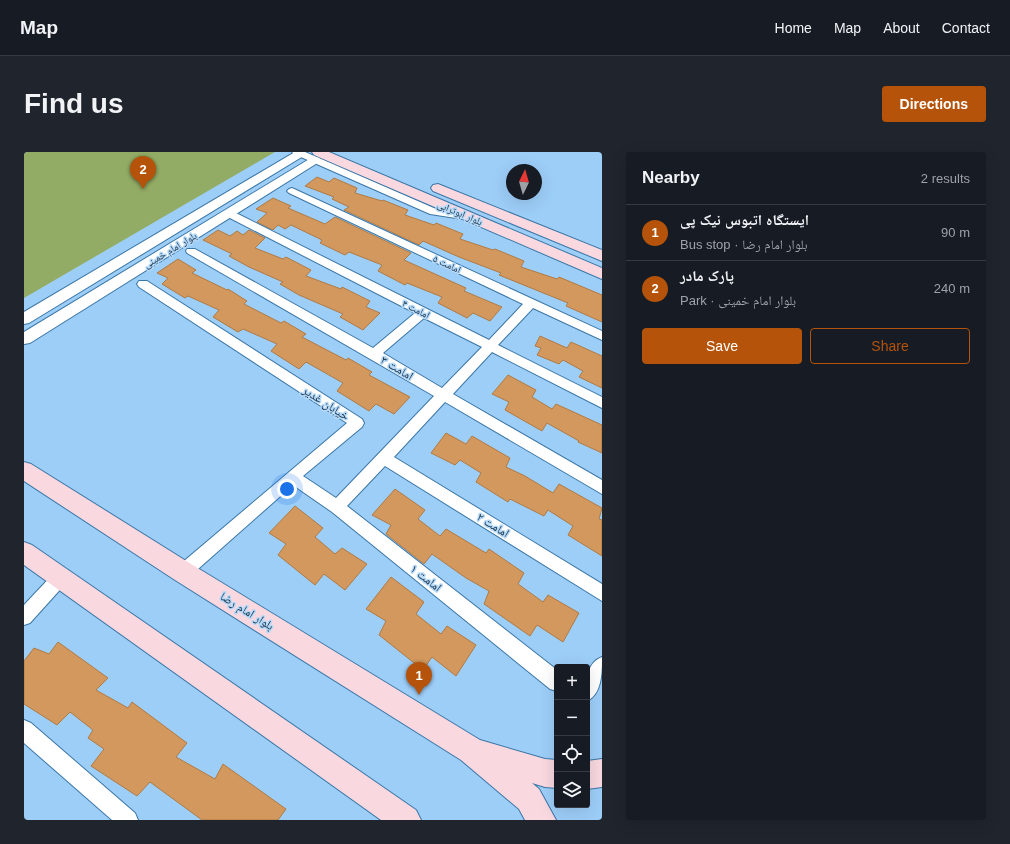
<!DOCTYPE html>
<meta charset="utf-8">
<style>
body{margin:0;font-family:Arial,"Noto Naskh Arabic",sans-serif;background:#20242c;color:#f1f3f6}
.controls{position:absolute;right:12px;bottom:12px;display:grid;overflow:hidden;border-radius:4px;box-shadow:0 4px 16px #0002}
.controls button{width:36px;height:36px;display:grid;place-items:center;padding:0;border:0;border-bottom:1px solid #363941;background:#171b24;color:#f1f3f6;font:20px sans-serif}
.compass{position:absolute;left:482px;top:12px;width:36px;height:36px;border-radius:50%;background:#171b24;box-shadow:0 4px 16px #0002;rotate:5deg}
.you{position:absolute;left:263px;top:337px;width:14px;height:14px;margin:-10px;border:3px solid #fff;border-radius:50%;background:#1a73e8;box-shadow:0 0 0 6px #1a73e833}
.badge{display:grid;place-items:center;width:26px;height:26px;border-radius:50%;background:#b45309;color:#fff;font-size:13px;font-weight:700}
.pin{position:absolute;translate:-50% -33px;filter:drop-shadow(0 1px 2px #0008)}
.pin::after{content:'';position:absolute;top:21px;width:14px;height:12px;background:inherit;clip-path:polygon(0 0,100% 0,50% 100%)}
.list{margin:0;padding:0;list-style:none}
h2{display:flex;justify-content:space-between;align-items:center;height:52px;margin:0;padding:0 16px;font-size:17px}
h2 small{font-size:13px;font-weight:400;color:#9ea1a6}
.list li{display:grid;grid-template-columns:26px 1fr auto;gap:12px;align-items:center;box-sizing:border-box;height:56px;padding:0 16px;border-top:1px solid #363941}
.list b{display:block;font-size:15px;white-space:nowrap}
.list p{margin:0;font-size:13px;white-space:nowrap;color:#9ea1a6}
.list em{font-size:13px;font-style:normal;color:#9ea1a6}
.actions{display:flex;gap:8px;padding:12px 16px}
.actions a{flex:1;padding:9px 0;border:1px solid #b45309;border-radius:4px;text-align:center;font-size:14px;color:#b45309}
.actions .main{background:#b45309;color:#fff}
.icon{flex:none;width:22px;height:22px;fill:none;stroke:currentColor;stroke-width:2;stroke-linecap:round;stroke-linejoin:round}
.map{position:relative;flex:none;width:578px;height:668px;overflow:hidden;border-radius:4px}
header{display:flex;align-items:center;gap:24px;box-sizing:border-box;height:56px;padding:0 20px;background:#171b24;border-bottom:1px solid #363941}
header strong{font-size:19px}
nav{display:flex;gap:22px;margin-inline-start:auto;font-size:14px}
.intro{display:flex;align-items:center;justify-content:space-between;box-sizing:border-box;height:96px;padding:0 24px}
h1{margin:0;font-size:28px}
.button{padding:10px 18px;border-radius:4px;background:#b45309;color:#fff;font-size:14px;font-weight:700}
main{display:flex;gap:24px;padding:0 24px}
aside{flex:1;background:#171b24;border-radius:4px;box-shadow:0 4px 16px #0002}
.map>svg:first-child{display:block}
.green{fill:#93ac65}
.building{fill:#d2985e;stroke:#b07a43}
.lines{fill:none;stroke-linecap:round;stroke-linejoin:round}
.minor-casing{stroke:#3a76a6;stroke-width:2}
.tertiary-casing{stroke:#3a76a6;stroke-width:2}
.secondary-casing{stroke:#3a76a6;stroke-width:2}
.minor{fill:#fff;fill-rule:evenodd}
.tertiary{fill:#fff;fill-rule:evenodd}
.secondary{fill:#f9d8e0;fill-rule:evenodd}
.labels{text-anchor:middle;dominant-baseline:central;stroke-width:3;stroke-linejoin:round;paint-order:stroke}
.far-street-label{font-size:10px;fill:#213b50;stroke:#b5d9f9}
.street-label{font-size:12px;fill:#213b50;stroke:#b5d9f9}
</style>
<header>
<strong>Map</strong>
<nav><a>Home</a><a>Map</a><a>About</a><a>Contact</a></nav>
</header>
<div class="intro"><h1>Find us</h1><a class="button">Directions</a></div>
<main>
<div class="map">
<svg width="578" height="668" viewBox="0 0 578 668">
<rect width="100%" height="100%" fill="#9dcef8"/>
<!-- green -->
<polygon class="green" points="0,0 251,0 0,146"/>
<!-- building -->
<g class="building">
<polygon points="293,25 305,30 310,26 333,36 331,41 358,49 359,48 384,58 381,63 410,73 412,71 439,82 436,87 469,98 471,97 500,109 497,115 533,127 535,125 578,143 578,170 542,154 544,151 475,123 477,121 435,105 399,89 395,93 320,58 325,55 308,47 310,45 281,34"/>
<polygon points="249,46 267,54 264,56 301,72 311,65 387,101 380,108 442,136 440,139 478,155 466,169 449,161 443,166 414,151 418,145 383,131 381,133 354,119 358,113 325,100 321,103 296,91 298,88 267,73 261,77 254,73 249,78 233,70 243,61 232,57"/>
<polygon points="194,78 206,84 213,79 219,83 225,78 241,86 231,96 259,107 262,105 287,118 282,124 317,137 318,135 346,149 342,155 356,161 339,178 316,165 319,162 275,143 256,132 259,130 225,115 205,104 208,102 179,88"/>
<polygon points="154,107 172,118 168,121 203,138 204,137 223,149 220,152 257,171 260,169 282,182 278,185 322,208 324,206 348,220 345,223 386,245 370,262 352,252 345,259 313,239 319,231 282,210 275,217 247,199 253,192 219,177 214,180 189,165 195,158 164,144 161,146 138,132 144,126 133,121"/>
<polygon points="516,184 543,196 547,190 578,204 578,236 555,225 559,219 539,208 535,212 513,203 517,196 511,194"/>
<polygon points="484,223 512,238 508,245 528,257 532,252 578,273 578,301 554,290 555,289 523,271 518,279 481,258 485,250 468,242"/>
<polygon points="422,281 442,292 448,284 486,306 482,315 501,324 529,341 535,332 578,356 575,367 578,368 578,404 544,383 549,374 524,358 520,364 486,347 484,350 452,330 457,321 436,308 431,313 407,301"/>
<polygon points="371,337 401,358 394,367 416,384 422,377 462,401 465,397 500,421 494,432 519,450 524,443 555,461 539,490 513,473 506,484 460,452 465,439 442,426 408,402 400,412 362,382 367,373 348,363"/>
<polygon points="271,354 299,376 291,385 311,402 318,396 343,412 321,438 300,422 291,433 254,403 262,392 245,381"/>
<polygon points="367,425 400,450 392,462 417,482 423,474 452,493 432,524 408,505 399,518 355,483 362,469 342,457"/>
<polygon points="34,490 84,526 72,538 104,556 108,550 163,591 152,605 191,627 199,612 262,657 254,668 178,668 126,630 113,644 67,614 80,597 64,586 69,578 46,560 33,573 0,552 0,509 10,496 25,502"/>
</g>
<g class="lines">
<defs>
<g id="minor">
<polygon points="268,0 281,0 412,57 445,62 450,65 445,68 406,62 270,2"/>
<path d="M268 36 578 179V188L509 156 474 193 578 245V256L468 200 429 242 578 328V342L421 250 370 305 578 432V449L361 314 323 354 533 518V539L526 537 308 360 269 333 165 425 159 428 153 425 151 420 153 415 323 271 115 135 113 132 115 129H123L338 267 340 271 338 275 279 324 312 346 410 244 163 101 162 99 163 97H171L349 196 391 161 202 64 201 62 202 60H210L465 188 499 152 265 41 263 39 265 37ZM400 166 458 195 418 236 359 201Z"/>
<polygon points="37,417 43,420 45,425 43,430 6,471 0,473 0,453 31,420"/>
<path d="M578 505C578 521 578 542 563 549 563 533 560 512 578 505Z"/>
<polygon points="0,568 7,571 111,661 114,668 88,668 0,591"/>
</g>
<g id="tertiary">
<polygon points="271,0 283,1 281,3 5,171 0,172 0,160"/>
<polygon points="291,5 295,6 297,8 295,10 6,191 0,192 0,180 287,6"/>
</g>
<g id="secondary">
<polygon points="288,0 305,0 578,116 578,127 290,3"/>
<polygon points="414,32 578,98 578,109 409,39 407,36 409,33"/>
<polygon points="0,310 7,312 167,412 456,588 521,607 533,608 533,636 521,635 508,631 515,637 532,668 501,668 495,657 437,608 151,428 0,329"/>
<polygon points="0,390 8,393 392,658 397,668 357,668 0,413"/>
<polygon points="578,607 578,635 563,637 563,609"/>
</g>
</defs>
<!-- minor casing -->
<use href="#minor" class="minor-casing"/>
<!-- tertiary casing -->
<use href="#tertiary" class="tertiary-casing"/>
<!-- secondary casing -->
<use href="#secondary" class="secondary-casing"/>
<!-- minor -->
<use href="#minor" class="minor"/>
<!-- tertiary -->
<use href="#tertiary" class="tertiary"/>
<!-- secondary -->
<use href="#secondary" class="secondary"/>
</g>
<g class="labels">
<!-- far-street labels -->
<g class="far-street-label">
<text transform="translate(436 61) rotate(23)">بلوار ابوترابی</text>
<text transform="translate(146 98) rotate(-31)">بلوار امام خمینی</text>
<text transform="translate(423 112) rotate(25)">امامت ۵</text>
<text transform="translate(392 157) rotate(27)">امامت ۴</text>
</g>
<!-- street labels -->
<g class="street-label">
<text transform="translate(373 216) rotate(31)">امامت ۳</text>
<text transform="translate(302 251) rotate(33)">خیابان غدیر</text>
<text transform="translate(469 373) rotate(32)">امامت ۲</text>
<text transform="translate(402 426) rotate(38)">امامت ۱</text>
<text transform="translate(223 459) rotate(32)">بلوار امام رضا</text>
</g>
</g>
</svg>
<div class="controls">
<button>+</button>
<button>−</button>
<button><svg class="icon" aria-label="locate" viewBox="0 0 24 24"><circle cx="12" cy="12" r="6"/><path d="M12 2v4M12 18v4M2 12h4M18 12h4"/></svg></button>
<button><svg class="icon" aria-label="layers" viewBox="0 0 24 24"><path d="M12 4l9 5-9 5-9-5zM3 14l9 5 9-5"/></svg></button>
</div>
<svg class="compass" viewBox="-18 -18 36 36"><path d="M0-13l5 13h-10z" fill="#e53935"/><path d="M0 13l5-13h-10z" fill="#9ea1a6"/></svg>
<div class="you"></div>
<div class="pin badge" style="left:395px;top:543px">1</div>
<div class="pin badge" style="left:119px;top:37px">2</div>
</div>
<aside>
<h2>Nearby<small>2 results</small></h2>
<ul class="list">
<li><span class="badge">1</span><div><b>ایستگاه اتبوس نیک پی</b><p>Bus stop · بلوار امام رضا</p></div><em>90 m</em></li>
<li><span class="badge">2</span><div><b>پارک مادر</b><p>Park · بلوار امام خمینی</p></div><em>240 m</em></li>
</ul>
<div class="actions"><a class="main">Save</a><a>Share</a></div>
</aside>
</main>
